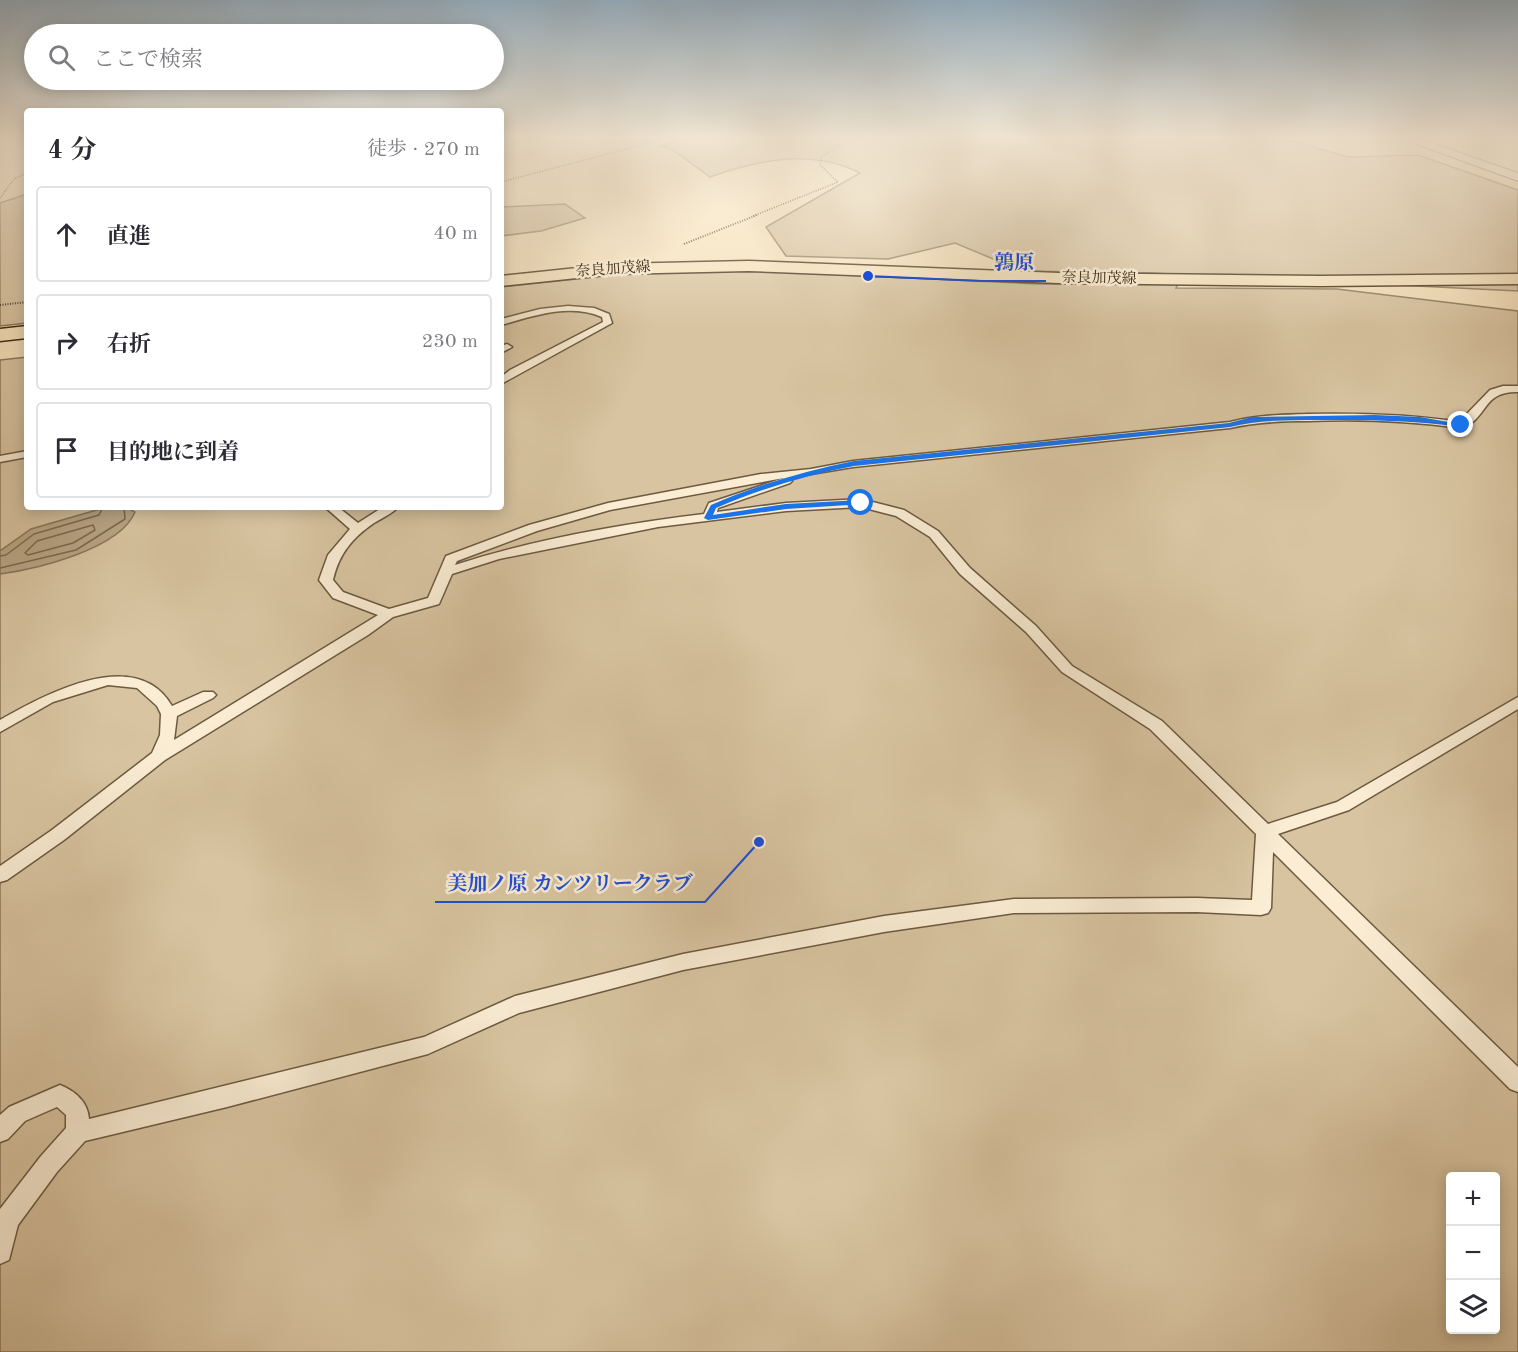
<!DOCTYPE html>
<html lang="ja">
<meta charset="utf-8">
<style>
body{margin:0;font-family:"Old Standard TT","Noto Serif JP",serif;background:#f7f7f7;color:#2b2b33}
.controls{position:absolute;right:18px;bottom:18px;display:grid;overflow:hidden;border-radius:6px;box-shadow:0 3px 15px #0003}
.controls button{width:54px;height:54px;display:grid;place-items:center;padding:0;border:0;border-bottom:2px solid #e1e1e2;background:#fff;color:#2b2b33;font:30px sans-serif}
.stop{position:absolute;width:18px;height:18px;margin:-14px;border:4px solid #1a73e8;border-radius:50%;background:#fff}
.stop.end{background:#1a73e8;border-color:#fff;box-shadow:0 2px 6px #0008}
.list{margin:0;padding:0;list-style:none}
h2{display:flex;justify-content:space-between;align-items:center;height:78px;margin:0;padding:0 24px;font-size:26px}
h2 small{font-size:20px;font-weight:400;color:#7c7c81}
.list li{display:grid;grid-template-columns:39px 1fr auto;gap:18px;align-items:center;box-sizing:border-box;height:96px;margin:0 12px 12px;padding:0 12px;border:2px solid #e1e1e2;border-radius:6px}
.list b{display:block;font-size:22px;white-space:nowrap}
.list em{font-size:20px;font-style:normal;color:#7c7c81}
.icon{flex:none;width:33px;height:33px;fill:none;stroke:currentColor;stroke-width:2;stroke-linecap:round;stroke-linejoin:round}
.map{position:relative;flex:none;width:1518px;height:1352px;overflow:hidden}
.search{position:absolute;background:#fff;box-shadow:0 3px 15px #0003;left:24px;top:24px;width:480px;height:66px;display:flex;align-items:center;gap:15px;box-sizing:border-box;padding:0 21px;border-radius:33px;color:#7c7c81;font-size:22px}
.panel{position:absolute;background:#fff;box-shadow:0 3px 15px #0003;left:24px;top:108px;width:480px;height:402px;border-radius:6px}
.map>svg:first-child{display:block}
.green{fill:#d8c4a1;stroke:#8c785c;stroke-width:1.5;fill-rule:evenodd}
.water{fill:#b8a585;stroke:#887559;stroke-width:1.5}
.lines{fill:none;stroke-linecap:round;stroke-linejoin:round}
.shore{stroke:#7c684e;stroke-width:1.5}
.lane-casing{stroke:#6d5a40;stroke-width:3}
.street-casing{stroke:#6d5a40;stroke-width:2}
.primary-casing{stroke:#3f2c17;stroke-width:3}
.path-far1{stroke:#3f2c17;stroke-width:1.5;stroke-dasharray:1 1.5;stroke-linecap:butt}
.path{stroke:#3f2c17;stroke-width:2;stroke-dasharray:1 1.5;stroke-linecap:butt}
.lane{fill:#faedd4;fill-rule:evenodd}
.street{fill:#faedd4;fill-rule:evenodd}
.primary{fill:#f7e3bd;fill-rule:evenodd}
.route{fill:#1a73e8}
.labels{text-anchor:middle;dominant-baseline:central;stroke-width:5;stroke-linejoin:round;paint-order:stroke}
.far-street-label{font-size:15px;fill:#3f2c17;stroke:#faedd4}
.leader{fill:none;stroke:#1d4ed8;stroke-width:2}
.callout-dot{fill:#1d4ed8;stroke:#faedd4;stroke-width:2}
.callout-label{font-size:20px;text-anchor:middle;font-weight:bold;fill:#1d4ed8;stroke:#faedd4;stroke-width:5;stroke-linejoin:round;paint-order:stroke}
</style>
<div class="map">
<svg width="1518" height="1352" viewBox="0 0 1518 1352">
<rect width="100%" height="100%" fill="#f7e3bd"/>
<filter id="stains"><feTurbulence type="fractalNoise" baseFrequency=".00333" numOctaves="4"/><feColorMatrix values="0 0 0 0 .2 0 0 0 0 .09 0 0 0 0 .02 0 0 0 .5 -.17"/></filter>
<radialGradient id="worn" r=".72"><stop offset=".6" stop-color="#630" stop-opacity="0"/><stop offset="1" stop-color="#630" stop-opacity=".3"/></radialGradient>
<!-- green -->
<g class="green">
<path d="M682 138H1282L1348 157 1418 155 1518 190V291L1150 273 1022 271 955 243 888 259 786 256 766 227 860 173C811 148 759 160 710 177L673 150 661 146Z"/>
<polygon points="27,194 27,323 0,326 0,203"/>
<polygon points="565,204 585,218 541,231 501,236 501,207"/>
<path d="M715 269 1039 284H1178L1176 288 1337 289 1518 311V1352H0V360L27 357V507H501V287L643 272ZM1450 1176H1496V1330H1450Z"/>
</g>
<!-- water -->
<path class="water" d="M125 507 135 512C120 549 37 569 0 574V551L31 529 100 509Z"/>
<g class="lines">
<!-- shore -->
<g class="shore">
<polygon points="93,525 95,530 73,543 28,555 25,553 37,541"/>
<polyline points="0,556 6,555 34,534 99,515 103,507"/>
<polyline points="0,568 76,550 125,519 124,507"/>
</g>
<defs>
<g id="lane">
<path d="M568 306 594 308 609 314 612 323 501 384V377L510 370 603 322 602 317C569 303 534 316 501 325V319L540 309Z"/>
<polygon points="507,344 512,347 501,353 501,346"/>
<path d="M1503 386H1518V392C1481 391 1489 419 1461 428 1410 421 1359 419 1308 421 1281 421 1256 422 1230 428L853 467 787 478 792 481 790 483 718 508 717 512 786 503 861 499 904 510 938 531 970 568 1036 626 1072 666 1162 721 1268 824 1337 802 1518 697V709L1349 810 1278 834 1518 1067V1092L1510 1089 1273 852 1271 908 1268 913 1261 915 1197 912 1014 913 884 932 683 970 519 1013 428 1054 227 1107 85 1141 57 1172 18 1225 9 1260 0 1264V1209L41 1156 66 1128V1115L57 1107 25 1121 8 1139 0 1142V1115L9 1107 60 1085C75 1091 88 1102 89 1119L424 1037 515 996 683 954 884 916 1014 899 1197 898 1252 900 1256 834 1150 729 1062 672 1026 632 960 574 930 537 896 516 861 507 786 511 658 527 499 559 452 574 439 604 393 617 368 635 165 760 64 840 7 880 0 882V866L52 830 152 753 160 735 161 714 157 706 137 688 108 685 53 702 0 732V720C44 695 136 644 172 706L203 692H213L216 695 213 698 177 716 174 740 378 615 333 598 319 580 328 555 350 529 325 507H338L358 523 383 507H398C392 514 382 518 374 523 352 538 339 554 333 580L343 592 389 609 428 598 446 556 529 525 608 503 761 474 811 469 853 461 1230 422C1255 415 1280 415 1307 414 1358 413 1409 414 1459 422L1490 390ZM784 478 709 503 704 514C621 524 535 539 455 565L457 561 537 531 610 510Z"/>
<polygon points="27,451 27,457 0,462 0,456"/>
</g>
<polygon id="street" points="1400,138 1417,138 1518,173 1518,181"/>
<g id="primary">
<polygon points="748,261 1058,273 1321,276 1518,274 1518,284 1321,286 1058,283 748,271 615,274 501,286 501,276 615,264"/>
<polygon points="27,326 27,338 0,341 0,329"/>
</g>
</defs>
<!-- lane casing -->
<use href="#lane" class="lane-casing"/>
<!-- street casing -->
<use href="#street" class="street-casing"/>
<!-- primary casing -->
<use href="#primary" class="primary-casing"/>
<!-- path-far1 -->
<g class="path-far1">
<polyline points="501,182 668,138"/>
<polyline points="0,198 14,179 27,173"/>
<polyline points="753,216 838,182 820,165 821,157 837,147 839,138"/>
</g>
<!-- path -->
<g class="path">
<polyline points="684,244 757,215"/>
<polyline points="0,305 27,302"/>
</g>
<!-- lane -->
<use href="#lane" class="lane"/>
<!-- street -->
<use href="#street" class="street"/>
<!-- primary -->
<use href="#primary" class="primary"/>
</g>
<!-- sky -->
<linearGradient id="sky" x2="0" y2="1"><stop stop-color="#95aec0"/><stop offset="0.42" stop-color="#fbf2e1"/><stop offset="1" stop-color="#fbf2e1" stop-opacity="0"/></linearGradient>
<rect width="1518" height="327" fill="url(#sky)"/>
<!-- route -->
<path class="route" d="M1375 415 1420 417 1465 425 1461 427C1413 420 1366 420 1317 420 1287 420 1259 420 1230 427L854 466C807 475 760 489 716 508L713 515 786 504 861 500 864 504 786 509 708 520 704 518 711 505C756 485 805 471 854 461L1229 423 1252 417Z"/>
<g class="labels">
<!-- far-street labels -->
<g class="far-street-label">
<text transform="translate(613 270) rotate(-4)">奈良加茂線</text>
<text transform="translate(1099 279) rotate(1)">奈良加茂線</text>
</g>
</g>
<!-- callouts -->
<path class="leader" d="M868 276L982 281H1046M759 842L705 902H435"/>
<g class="callout-dot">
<circle cx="868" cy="276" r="6"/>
<circle cx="759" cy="842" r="6"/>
</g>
<g class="callout-label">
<text x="1014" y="269">鶉原</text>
<text x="570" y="890">美加ノ原 カンツリークラブ</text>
</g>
<rect width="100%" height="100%" filter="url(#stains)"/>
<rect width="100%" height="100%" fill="url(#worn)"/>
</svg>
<div class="controls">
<button>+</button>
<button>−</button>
<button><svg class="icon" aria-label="layers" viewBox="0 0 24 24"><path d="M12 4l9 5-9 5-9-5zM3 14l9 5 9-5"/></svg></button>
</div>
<div class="stop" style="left:861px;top:503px"></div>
<div class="stop end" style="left:1461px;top:425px"></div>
<div class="search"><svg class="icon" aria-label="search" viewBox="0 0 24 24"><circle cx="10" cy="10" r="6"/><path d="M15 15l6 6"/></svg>ここで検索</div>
<section class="panel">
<h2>4 分<small>徒歩 · 270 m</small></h2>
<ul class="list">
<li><svg class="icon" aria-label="ahead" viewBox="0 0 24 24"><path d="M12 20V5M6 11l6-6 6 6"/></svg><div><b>直進</b></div><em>40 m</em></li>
<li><svg class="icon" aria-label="right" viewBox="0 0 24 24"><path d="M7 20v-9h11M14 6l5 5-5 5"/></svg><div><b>右折</b></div><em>230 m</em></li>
<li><svg class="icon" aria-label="arrive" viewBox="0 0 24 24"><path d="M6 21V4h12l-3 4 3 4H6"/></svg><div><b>目的地に到着</b></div></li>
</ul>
</section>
</div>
